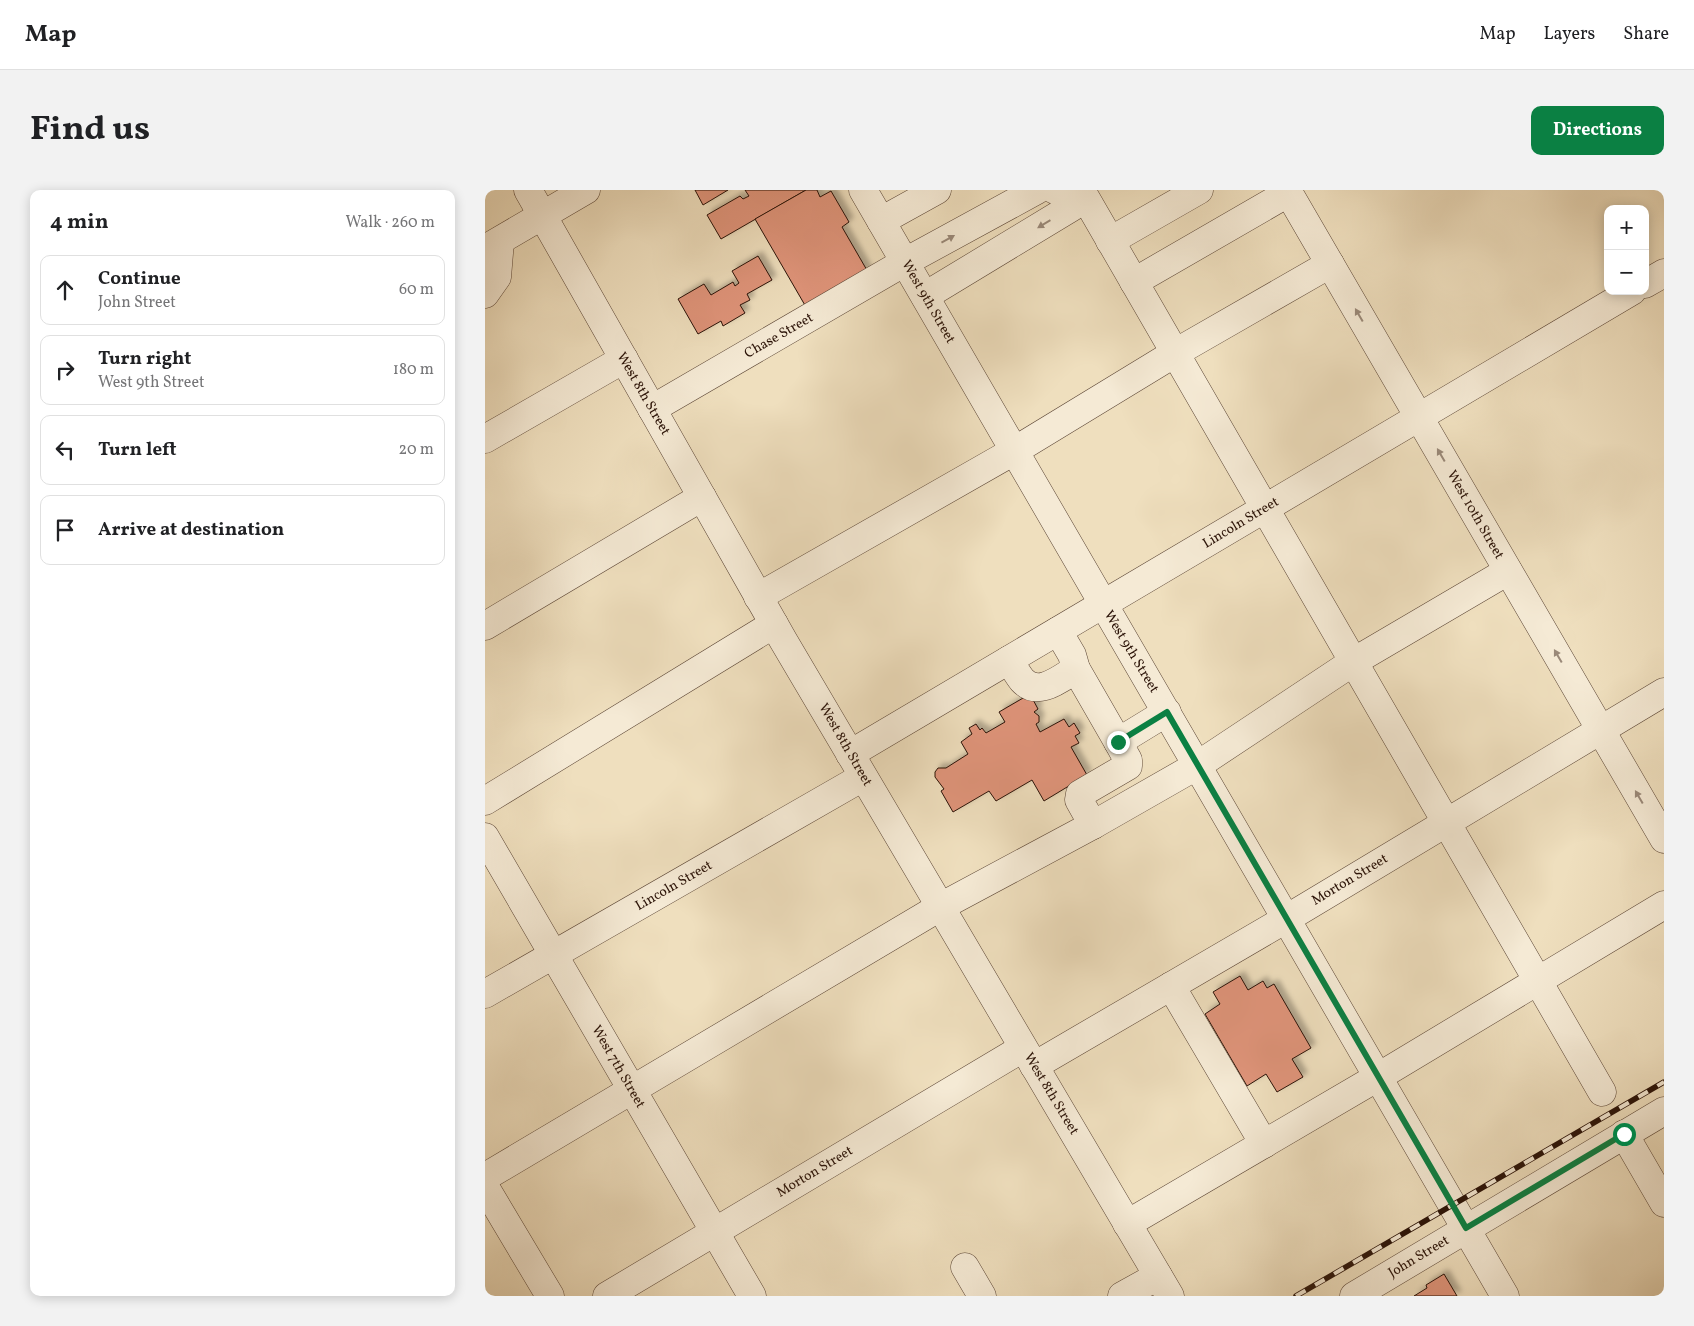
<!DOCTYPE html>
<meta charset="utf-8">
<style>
body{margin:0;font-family:Vollkorn,serif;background:#f2f2f2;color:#202124}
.controls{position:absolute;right:15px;top:15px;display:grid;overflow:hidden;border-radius:10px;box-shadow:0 2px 12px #0003}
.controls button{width:45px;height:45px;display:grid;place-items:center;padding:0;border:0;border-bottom:1px solid #e0e0e0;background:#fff;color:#202124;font:25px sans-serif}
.stop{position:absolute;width:15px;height:15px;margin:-11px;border:4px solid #0b8043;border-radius:50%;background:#fff}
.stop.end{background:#0b8043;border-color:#fff;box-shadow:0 1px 5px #0008}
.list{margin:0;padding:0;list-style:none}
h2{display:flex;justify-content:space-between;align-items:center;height:65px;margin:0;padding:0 20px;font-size:21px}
h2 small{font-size:16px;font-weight:400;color:#757577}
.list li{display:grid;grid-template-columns:32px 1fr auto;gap:15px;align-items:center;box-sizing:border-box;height:70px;margin:0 10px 10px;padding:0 10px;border:1px solid #e0e0e0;border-radius:10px}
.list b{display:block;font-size:19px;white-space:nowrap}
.list p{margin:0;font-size:16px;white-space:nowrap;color:#757577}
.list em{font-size:16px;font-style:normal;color:#757577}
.icon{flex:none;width:28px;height:28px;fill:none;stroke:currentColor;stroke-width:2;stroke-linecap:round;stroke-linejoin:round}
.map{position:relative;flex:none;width:1179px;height:1106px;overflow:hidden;border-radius:10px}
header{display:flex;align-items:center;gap:30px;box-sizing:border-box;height:70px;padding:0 25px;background:#fff;border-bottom:1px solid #e0e0e0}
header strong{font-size:24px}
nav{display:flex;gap:28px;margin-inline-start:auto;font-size:18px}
.intro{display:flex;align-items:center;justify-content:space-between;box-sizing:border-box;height:120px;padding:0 30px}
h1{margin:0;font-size:35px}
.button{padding:12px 22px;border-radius:10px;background:#0b8043;color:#fff;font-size:18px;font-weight:700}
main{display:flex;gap:30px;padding:0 30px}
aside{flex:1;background:#fff;border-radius:10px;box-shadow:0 2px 12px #0003}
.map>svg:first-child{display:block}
.building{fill:#df947a;stroke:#2b1308;filter:url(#shadow)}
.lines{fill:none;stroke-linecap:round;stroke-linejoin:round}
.minor-casing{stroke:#5c4636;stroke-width:29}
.minor{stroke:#f5ead5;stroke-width:28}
.rail-casing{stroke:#2b1308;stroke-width:5.5}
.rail{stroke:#f5ead5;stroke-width:4;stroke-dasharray:11;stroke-linecap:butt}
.oneway{fill:#9a8979}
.route{stroke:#0b8043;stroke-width:6}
.labels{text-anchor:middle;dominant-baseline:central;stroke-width:4;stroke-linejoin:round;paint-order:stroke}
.street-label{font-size:14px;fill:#2b1308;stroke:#f5ead5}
</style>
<header>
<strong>Map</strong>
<nav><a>Map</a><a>Layers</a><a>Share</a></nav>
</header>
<div class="intro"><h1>Find us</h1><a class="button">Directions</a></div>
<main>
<aside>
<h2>4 min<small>Walk · 260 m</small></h2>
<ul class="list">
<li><svg class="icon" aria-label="ahead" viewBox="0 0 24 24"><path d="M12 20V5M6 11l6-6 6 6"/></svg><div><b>Continue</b><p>John Street</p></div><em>60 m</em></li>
<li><svg class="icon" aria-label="right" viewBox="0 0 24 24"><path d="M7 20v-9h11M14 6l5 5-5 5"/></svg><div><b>Turn right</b><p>West 9th Street</p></div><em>180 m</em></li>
<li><svg class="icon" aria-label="left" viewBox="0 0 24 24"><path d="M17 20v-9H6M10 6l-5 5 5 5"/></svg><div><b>Turn left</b></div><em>20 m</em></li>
<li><svg class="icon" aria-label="arrive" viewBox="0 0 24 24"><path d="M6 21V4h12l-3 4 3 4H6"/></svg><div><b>Arrive at destination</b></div></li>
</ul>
</aside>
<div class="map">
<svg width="1179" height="1106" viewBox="0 0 1179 1106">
<defs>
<filter id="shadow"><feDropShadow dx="4.5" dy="-4.5" stdDeviation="2.5" flood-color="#0004"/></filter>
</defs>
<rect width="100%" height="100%" fill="#efdfbe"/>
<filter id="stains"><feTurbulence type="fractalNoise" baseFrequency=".004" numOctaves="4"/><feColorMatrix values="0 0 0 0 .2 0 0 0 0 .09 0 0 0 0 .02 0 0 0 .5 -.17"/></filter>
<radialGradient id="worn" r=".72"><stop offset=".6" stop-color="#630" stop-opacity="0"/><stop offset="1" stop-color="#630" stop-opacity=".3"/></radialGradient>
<!-- building -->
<g class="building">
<polygon points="210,0 243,0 218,15"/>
<polygon points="260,0 321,0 236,49 222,25 255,6 258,9 264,6"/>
<polygon points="321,0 332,0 335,7 346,1 364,32 357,37 383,82 321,117 270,29"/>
<polygon points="273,66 287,90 262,104 265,110 255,115 260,123 238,136 236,131 213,144 193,109 219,94 226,105 248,92 250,96 254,93 247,81"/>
<polygon points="545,504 553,519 549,522 554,526 554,532 551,534 555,542 579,529 584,537 589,533 595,543 590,546 594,553 586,557 602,585 559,611 547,590 511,611 504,601 468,622 456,601 459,599 450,587 450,582 453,578 461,578 483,564 476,552 487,544 484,538 491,534 495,540 497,538 501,543 520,532 514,522"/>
<polygon points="755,786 763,800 778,791 782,798 789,794 826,858 807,869 818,887 792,902 781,884 762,896 720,824 735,814 728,802"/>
<polygon points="959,1084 972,1106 929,1106 942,1098 941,1095"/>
</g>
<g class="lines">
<defs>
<g id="minor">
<polyline points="43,0 298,450 685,1106"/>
<polyline points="378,0 1020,1106"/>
<polyline points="596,0 1117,902"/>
<polyline points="802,0 1179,649"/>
<polyline points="396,31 452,0"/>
<polyline points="625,51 714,0"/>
<polyline points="0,59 101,0"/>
<polyline points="649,92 803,3"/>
<polyline points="1160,94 1179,83"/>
<polyline points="0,104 12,87 15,51"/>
<polyline points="440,106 587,17 581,3 570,0"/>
<polyline points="167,219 420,72 552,0"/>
<polyline points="0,249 139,169"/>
<polyline points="273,407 529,261 690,163 845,74"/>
<polyline points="0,436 217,307"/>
<polyline points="573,441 587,465 591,479 633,552"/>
<path d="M524 470C528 476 532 484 537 490 553 508 576 488 591 479"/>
<polyline points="365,564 1147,101"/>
<polyline points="0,611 289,434"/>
<polyline points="608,635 594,610 595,604 643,576 643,570 633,552 682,522"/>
<polyline points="0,647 267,1106"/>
<polyline points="686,796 779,954"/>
<polyline points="0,804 378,587"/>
<polyline points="549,876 801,729 1179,502"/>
<polyline points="1139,944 1179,1013"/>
<polyline points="0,987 455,717 608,635 713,575 868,472 1023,381"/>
<polyline points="0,997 65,1106"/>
<polyline points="642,1034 893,887 1179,715"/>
<polyline points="480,1077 497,1106"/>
<polyline points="122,1106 538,858"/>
<polyline points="637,1106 673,1086"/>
<polyline points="869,1106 1179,921"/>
</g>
</defs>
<!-- minor casing -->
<use href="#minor" class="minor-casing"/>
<!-- minor -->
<use href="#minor" class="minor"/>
<defs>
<polyline id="rail" points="811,1106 1179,892"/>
</defs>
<!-- rail casing -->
<use href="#rail" class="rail-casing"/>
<!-- rail -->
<use href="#rail" class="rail"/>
</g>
<!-- one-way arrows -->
<defs><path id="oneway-solid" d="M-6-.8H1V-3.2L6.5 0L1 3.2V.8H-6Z" transform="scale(1.25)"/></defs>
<g class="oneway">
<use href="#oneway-solid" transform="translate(559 34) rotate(149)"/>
<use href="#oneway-solid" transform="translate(463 49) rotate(-29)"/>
<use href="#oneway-solid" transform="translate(874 125) rotate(-120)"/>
<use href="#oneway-solid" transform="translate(956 265) rotate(-120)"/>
<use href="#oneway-solid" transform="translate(1073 466) rotate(-120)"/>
<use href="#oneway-solid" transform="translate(1154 607) rotate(-120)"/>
</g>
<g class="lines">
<!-- route -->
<polyline class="route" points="633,552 682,522 981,1038 1139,944"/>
</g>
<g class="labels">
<!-- street labels -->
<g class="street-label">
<text transform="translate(443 112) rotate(60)">West 9th Street</text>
<text transform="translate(294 146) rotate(-30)">Chase Street</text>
<text transform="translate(158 204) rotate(60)">West 8th Street</text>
<text transform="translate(990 325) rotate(60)">West 10th Street</text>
<text transform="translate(756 333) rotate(-31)">Lincoln Street</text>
<text transform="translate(646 462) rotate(59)">West 9th Street</text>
<text transform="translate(360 555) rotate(60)">West 8th Street</text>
<text transform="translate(865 690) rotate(-31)">Morton Street</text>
<text transform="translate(189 696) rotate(-30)">Lincoln Street</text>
<text transform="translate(133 877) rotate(60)">West 7th Street</text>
<text transform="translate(566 904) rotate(59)">West 8th Street</text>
<text transform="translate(330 982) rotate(-31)">Morton Street</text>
<text transform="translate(934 1067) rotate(-31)">John Street</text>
</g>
</g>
<rect width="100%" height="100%" filter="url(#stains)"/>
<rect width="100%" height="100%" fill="url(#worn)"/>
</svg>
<div class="controls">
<button>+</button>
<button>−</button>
</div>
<div class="stop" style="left:1139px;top:944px"></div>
<div class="stop end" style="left:633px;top:552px"></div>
</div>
</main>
